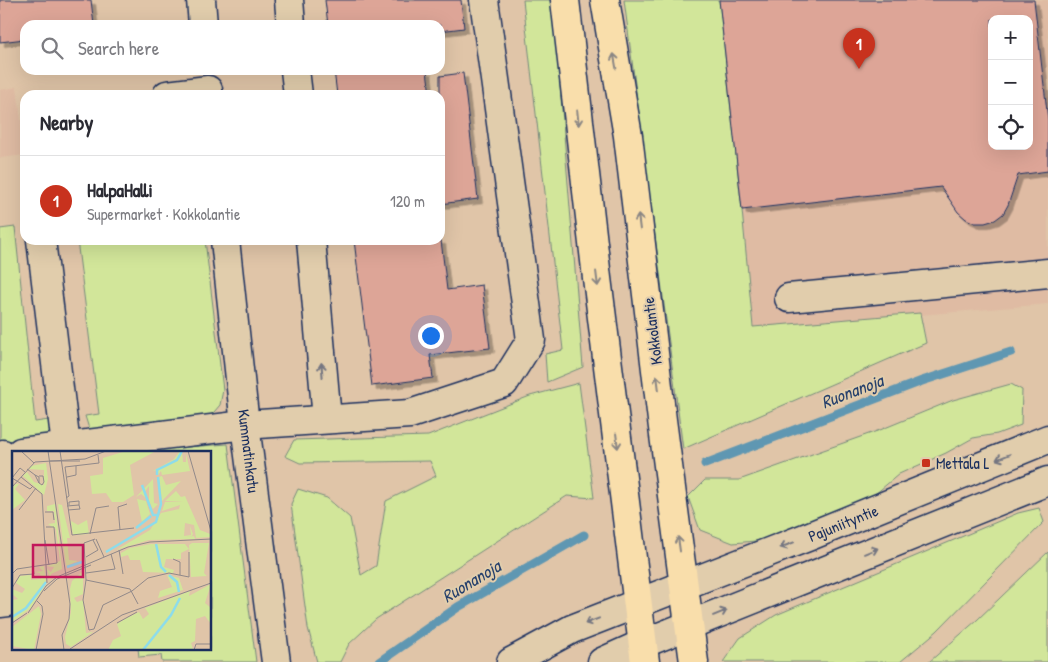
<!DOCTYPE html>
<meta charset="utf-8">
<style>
body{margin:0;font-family:"Patrick Hand",sans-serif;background:#f2f2f3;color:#2b2b33}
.controls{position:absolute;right:15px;top:15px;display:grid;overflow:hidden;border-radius:10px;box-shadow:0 5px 20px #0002}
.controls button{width:45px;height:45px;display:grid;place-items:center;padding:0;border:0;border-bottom:1px solid #e1e1e2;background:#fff;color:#2b2b33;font:25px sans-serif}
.you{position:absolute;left:430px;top:335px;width:18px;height:18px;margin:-12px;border:4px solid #fff;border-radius:50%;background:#1a73e8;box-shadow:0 0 0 8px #1a73e833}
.badge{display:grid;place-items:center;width:32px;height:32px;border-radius:50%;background:#c8321e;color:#fff;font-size:16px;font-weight:700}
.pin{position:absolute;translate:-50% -41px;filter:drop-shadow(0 1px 2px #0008)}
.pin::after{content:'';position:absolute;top:26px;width:18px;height:15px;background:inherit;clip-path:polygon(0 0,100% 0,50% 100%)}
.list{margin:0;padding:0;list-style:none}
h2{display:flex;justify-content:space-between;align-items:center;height:65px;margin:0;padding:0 20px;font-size:21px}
h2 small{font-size:16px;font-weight:400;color:#7c7c81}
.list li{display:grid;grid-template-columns:32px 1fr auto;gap:15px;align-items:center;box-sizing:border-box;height:90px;padding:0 20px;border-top:1px solid #e1e1e2}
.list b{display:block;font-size:19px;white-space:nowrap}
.list p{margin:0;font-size:16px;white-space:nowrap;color:#7c7c81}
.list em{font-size:16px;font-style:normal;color:#7c7c81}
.icon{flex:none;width:28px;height:28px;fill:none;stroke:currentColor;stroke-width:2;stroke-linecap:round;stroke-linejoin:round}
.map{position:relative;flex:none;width:1048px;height:662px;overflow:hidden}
.search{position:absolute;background:#fff;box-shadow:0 5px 20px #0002;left:20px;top:20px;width:425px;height:55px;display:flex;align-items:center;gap:12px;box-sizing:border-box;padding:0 18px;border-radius:15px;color:#7c7c81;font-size:19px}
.panel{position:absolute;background:#fff;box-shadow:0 5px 20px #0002;left:20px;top:90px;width:425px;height:155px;border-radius:15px}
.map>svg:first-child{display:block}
.built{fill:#dfbba3;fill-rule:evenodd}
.green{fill:#d2e69a;stroke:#768a7c}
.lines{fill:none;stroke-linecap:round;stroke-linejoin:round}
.stream{stroke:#5f97b2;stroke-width:9}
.building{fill:#dda597;stroke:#1b2f5e;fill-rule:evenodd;filter:url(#shadow)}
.minor-casing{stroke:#1b2f5e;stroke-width:31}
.major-casing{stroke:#1b2f5e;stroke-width:31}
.minor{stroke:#e1cdac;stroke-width:28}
.major{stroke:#f9deab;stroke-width:28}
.oneway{stroke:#8a8684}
.oneway2{stroke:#747681}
.poi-dot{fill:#c8321e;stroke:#e1cdac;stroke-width:2}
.labels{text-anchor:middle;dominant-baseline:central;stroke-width:4;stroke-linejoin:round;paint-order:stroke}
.street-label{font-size:16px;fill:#1b2f5e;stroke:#e1cdac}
.poi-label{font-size:16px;fill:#1b2f5e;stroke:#e1cdac;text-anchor:start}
.water-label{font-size:18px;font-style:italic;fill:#26406c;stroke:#e1cdac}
.inset-river{fill:none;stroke:#8ddcea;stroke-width:2.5}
.inset-road{fill:none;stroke:#91898a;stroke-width:1}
.view{fill:#c2185b;fill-opacity:0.15;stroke:#c2185b;stroke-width:2.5}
.inset-edge{fill:none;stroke:#1b2f5e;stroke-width:2.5}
</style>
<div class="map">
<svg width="1048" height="662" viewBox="0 0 1048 662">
<defs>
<filter id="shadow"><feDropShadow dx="4.5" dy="4.5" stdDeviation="0" flood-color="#0004"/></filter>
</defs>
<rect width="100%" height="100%" fill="#e0c5a8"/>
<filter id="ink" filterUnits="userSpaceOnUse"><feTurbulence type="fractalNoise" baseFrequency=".02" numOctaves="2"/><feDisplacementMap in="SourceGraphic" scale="10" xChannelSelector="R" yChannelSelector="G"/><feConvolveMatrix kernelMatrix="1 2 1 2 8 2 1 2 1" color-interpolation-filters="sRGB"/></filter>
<g filter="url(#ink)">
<!-- built -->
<g class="built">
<path d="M707 0H1048V304L746 330ZM992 19H1029V146H992Z"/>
<polygon points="17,87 25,155 0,158 0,90"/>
</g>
<!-- green -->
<g class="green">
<polygon points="523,0 553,0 583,367 547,382 545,354 563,350"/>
<polygon points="624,0 719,0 742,210 753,327 920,313 926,343 683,449"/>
<polygon points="15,227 35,422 49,420 50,437 0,442 0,229"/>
<polygon points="77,240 205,240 223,390 220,405 208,419 90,432 85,416 99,414"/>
<polygon points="579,383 594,498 567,496 376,619 349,644 340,662 317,662 308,628 291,504 298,489 327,498 350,518 361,575 376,566 386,501 436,476 430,461 300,463 285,456 294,440 428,436 530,396"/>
<polygon points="1011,384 1022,390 1021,425 997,434 973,438 946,453 899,474 874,495 837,514 766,540 733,543 700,530 688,497 705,480 739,480 880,430 953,400"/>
<polygon points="228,444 256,662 162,662 161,655 139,657 138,648 210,648 210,452 134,451"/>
<polygon points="1039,508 1044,522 937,631 900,662 723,662 740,638 776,615 1018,513"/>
<polygon points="1048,552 1048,662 929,662 977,620"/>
</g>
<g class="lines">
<!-- stream -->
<g class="stream">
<polyline points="705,464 922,381 1011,352"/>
<polyline points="379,662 458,607 584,535"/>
</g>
</g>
<!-- building -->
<g class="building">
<polygon points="0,0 91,0 94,25 25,25 25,39 0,42"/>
<polygon points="325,0 461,0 464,28 440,31 440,25 328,25"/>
<path d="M719 0H1034L1048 120V171L1018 175 1008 205 1003 214 995 220 985 223H975L966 219 958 212 941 187 742 210ZM992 19H1029V146H992Z"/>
<polygon points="334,70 427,70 430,95 337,95"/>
<polygon points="463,73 478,199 440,204 440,76"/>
<polygon points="354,240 441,240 447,290 482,285 490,348 430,355 433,378 372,386"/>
</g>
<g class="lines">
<defs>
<g id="minor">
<polyline points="201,0 203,25"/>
<polyline points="289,0 291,25"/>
<polyline points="295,70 298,95"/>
<polyline points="167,95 208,90"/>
<polyline points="41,240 66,446"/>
<polyline points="225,240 245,425 276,662"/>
<polyline points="311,240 327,419"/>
<polyline points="789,298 1048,273"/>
<polyline points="21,452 245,425 410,414 504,383 531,340 484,0"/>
<polyline points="0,603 8,602 10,529 3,454"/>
<polyline points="511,662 572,629 810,536 1048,439"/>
<polyline points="602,662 642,644 1048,481"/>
</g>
<g id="major">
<polyline points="565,0 597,278 645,662"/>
<polyline points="605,0 628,136 662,420 694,662"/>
</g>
</defs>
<!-- minor casing -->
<use href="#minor" class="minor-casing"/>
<!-- major casing -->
<use href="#major" class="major-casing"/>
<!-- minor -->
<use href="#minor" class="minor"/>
<!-- major -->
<use href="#major" class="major"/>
</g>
<!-- one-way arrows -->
<defs><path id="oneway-shaft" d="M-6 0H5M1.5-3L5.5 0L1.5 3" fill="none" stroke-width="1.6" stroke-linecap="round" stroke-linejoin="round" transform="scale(1.25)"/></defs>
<g class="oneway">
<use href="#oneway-shaft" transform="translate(615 61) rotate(-100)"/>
<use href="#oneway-shaft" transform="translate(578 118) rotate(84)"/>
<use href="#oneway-shaft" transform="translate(639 222) rotate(-97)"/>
<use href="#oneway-shaft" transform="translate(597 279) rotate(83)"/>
<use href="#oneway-shaft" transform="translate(658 383) rotate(-97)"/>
<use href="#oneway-shaft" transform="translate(617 441) rotate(83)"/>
<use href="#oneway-shaft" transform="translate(679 544) rotate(-98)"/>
</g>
<g class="oneway2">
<use href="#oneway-shaft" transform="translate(322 370) rotate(-95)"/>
<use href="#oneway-shaft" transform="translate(1003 457) rotate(158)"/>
<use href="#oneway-shaft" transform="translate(787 545) rotate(159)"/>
<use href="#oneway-shaft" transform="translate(871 551) rotate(-22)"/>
<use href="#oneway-shaft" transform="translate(720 613) rotate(-22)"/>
<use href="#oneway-shaft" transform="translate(592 621) rotate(159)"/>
</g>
</g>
<!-- markers -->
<rect class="poi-dot" x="921" y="458" width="10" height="10" rx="2.5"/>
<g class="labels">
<!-- street labels -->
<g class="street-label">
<text transform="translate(652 331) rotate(-97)">Kokkolantie</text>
<text transform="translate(249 451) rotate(83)">Kummatinkatu</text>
<text transform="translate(843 523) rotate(-22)">Pajuniityntie</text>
</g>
<!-- poi labels -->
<g class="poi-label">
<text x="936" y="463">Mettala L</text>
</g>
<!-- water labels -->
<g class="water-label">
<text transform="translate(852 391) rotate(-21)">Ruonanoja</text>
<text transform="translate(471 581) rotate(-31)">Ruonanoja</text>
</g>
</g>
<!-- overview -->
<g transform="translate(12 451)">
<rect width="199" height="199" fill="#e0c5a8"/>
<path d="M114 0H144L118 14 122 44 111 51H100L94 42 80 43 78 25 91 23V7ZM168 0H169L166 7 147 17 162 11 167 7 170 1 171 11H174V3L178 20 150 24 149 20 146 24 145 19 141 20 162 8ZM34 12 36 28 32 44 11 25 15 21 22 31 32 34V19L17 18 19 15ZM150 25 154 34 169 30 150 50 147 26ZM141 28 142 52 146 53 141 58 137 50V35L132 42 134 47 129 43 124 46ZM4 33H7L3 38 13 49 0 59V37ZM164 40 169 46 173 45 188 79 198 83V86L184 87 182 74 173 72 172 85 179 84 178 75 181 83 180 85 175 86 182 85 183 88 137 89 104 99 138 79 149 62 167 58 168 54 150 60 153 51H172L153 50ZM125 48 134 50 138 63 130 71ZM43 53 50 118 39 123 38 129 35 118 39 121 42 116 35 115 48 110 44 78 36 73 43 72 42 60H35V55ZM46 53 50 54 58 87H55L57 109 66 110 54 115ZM75 69 77 83 61 84 59 70 66 74ZM180 92H197L192 122 195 125 179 126 177 94ZM139 93H173L177 98 169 102V108H154L152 116 162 119 161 122 131 121 128 109H118L116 104 109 106V102L118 97ZM32 115 34 133 18 158 0 171V149L6 148 0 143V138L10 142 13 138 4 132 8 125 19 124V129L29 128 28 122 23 121 31 120 27 116ZM71 120V143L62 147 65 151 71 149 74 182 81 181 59 196 54 193 53 186 59 161 58 138 60 130ZM155 124 167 127 171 139 146 147 148 140 160 136ZM199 133 193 152 199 157V173L193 165 184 168 183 190 179 192 181 198 96 199 101 189 109 185 105 173 113 168 127 161 131 168 137 163 133 157 178 140 177 145ZM27 155 29 163 22 199 0 195V176Z" fill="#d2e69a"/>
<path class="inset-river" d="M145 24V19L165 9 170 0M130 34 141 64H146M124 77 139 65M144 93 149 116 154 121M94 101 144 71 149 53 146 26M55 116 70 111M157 124 165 131 167 141M0 166 14 157 34 131M131 199 159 164 168 147"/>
<path class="inset-road" d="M9 0 22 12M36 0 58 153 57 168 50 184 52 199M48 0 60 84 122 77M62 0H86M176 0 199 80M38 10H68M15 18 23 24 27 32V26L23 24M9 26 30 43 35 132M55 26 64 24V15M0 27 18 38 21 35M0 27 8 17 13 21M27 32 30 34 32 31 31 25H27M0 36 23 11 73 8 94 0M54 47 57 45 53 16 87 12 86 4M57 54V51L67 50V54M55 55 67 54 68 58 56 59M7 59 24 37M33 61H41L42 69M108 79 106 56 115 53M78 83 84 57 97 55M83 88 72 92 74 129 71 149 77 179 82 178 91 154 120 140 136 127 157 122 177 126V101M84 88 92 106M33 89 37 114M107 99 111 123M74 106 86 99 81 89M161 108 168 111V124M74 122 103 118 99 103M0 123 5 118 45 112 42 76H34M74 129 118 138 126 153M0 137 8 124 22 123 21 116M32 140 45 128 79 114M16 162 34 135 45 126 116 96 138 91 199 88M0 172 15 162M105 172 125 161M58 198 110 164 199 132M24 199 31 163 30 155 25 150M182 199 184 193H199"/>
<path class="view" d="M21 94H71V126H21Z"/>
<rect width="199" height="199" class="inset-edge"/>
</g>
</svg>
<div class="controls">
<button>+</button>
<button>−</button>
<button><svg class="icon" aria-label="locate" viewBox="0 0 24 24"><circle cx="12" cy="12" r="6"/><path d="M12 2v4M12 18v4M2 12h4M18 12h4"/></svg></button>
</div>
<div class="you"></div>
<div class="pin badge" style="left:859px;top:69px">1</div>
<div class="search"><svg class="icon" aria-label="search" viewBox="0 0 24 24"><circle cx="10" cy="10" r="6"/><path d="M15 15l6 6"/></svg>Search here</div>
<section class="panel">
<h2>Nearby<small></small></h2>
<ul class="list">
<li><span class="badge">1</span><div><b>HalpaHalli</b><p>Supermarket · Kokkolantie</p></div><em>120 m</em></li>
</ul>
</section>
</div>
